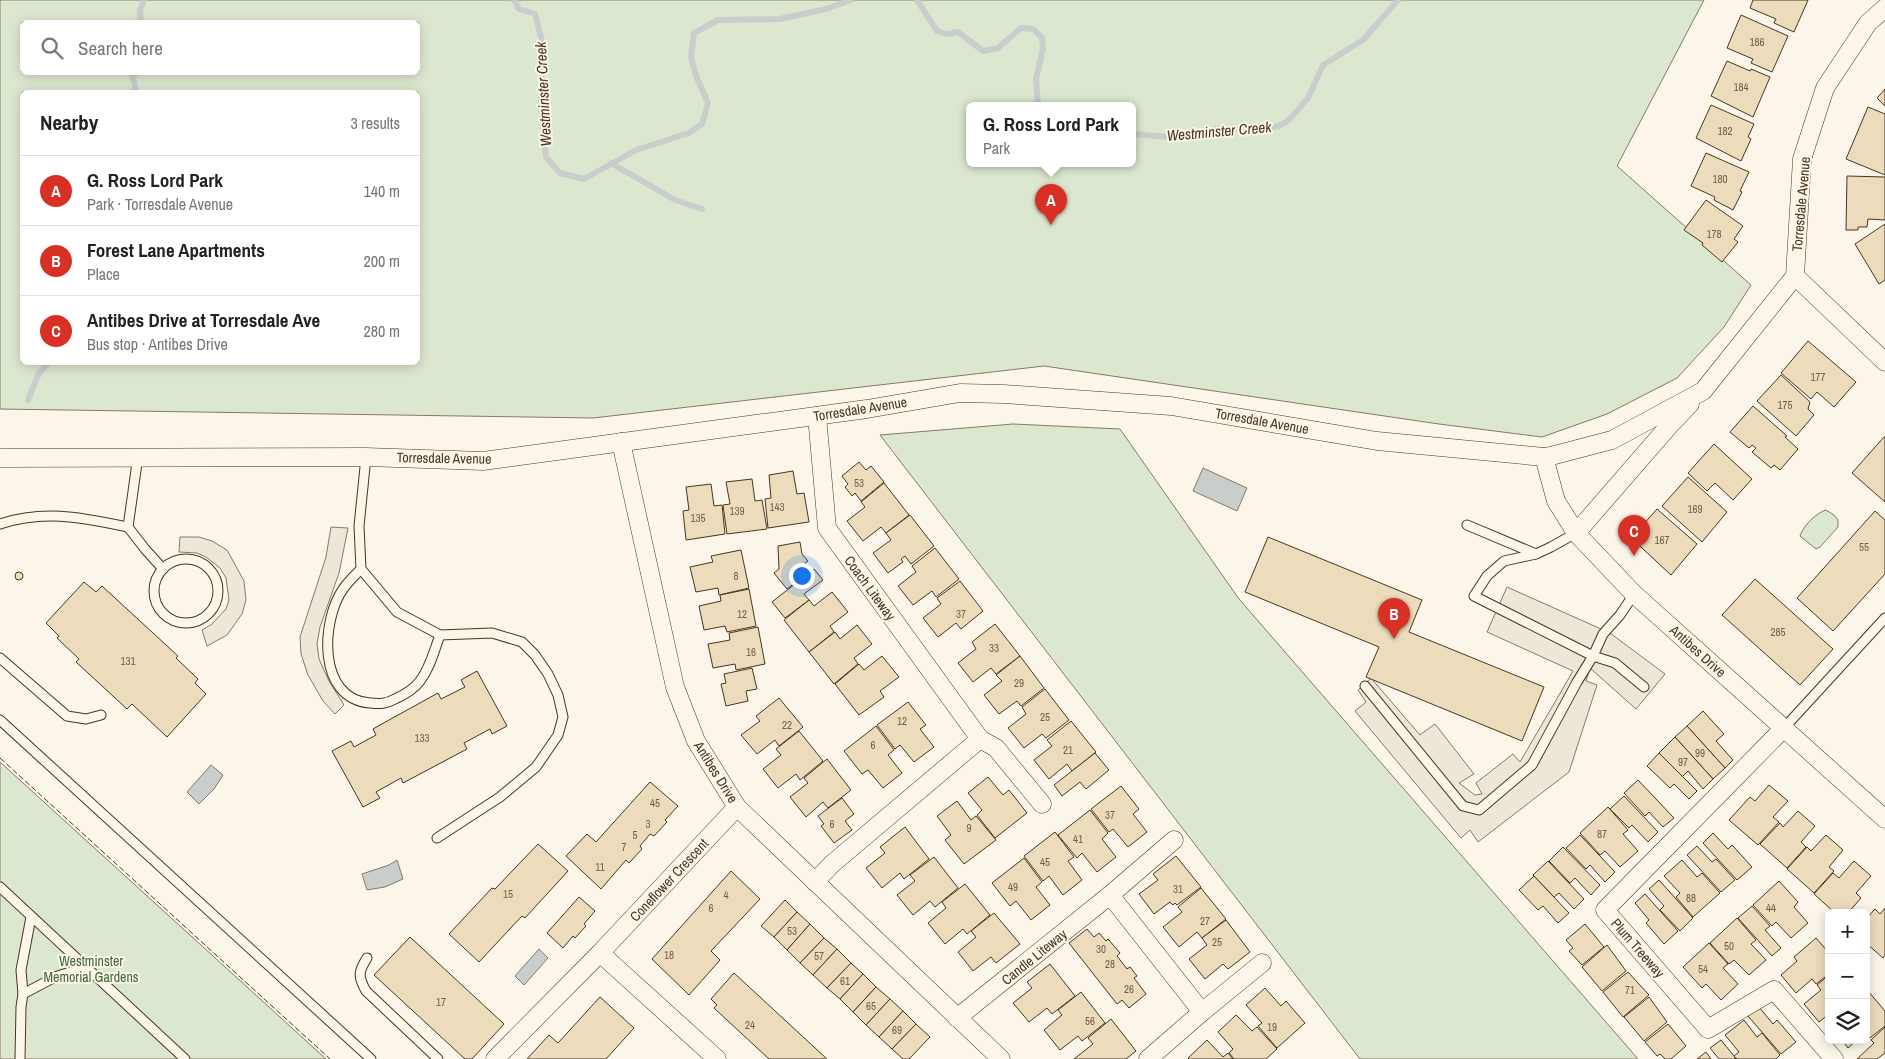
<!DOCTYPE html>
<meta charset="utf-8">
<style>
body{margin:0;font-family:"Archivo Narrow",sans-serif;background:#f2f2f2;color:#222}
.controls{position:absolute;right:15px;bottom:15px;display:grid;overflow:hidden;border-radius:8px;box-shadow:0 2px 12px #0003}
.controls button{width:45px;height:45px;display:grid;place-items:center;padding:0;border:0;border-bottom:1px solid #e0e0e0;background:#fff;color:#222;font:25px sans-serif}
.you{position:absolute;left:801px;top:575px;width:18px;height:18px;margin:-12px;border:4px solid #fff;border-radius:50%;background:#1a73e8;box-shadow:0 0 0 8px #1a73e833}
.badge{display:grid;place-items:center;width:32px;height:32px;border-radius:50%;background:#d93025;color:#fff;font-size:16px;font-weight:700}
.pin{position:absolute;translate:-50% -41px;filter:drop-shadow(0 1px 2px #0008)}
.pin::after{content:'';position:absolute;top:26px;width:18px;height:15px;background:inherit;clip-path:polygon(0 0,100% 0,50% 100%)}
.popup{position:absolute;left:966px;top:102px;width:170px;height:65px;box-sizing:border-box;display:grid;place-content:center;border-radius:8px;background:#fff;filter:drop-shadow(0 1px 4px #0005);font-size:16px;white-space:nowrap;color:#767676}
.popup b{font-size:19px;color:#222}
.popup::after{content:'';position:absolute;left:50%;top:100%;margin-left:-10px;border:10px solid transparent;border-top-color:#fff}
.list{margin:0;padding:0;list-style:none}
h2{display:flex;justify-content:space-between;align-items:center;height:65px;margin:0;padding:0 20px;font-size:21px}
h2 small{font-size:16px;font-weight:400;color:#767676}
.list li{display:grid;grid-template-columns:32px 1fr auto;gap:15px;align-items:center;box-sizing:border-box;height:70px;padding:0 20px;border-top:1px solid #e0e0e0}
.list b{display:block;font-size:19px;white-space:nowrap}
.list p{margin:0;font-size:16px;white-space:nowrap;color:#767676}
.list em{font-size:16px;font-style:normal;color:#767676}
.icon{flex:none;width:28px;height:28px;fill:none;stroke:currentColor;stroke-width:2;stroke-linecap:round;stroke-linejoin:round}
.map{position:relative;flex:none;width:1885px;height:1059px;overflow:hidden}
.search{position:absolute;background:#fff;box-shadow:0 2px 12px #0003;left:20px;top:20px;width:400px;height:55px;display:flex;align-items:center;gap:12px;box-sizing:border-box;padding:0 18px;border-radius:8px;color:#767676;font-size:19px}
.panel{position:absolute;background:#fff;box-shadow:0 2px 12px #0003;left:20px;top:90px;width:400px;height:275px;border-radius:8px}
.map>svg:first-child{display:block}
.green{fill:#dce7d0;stroke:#887966;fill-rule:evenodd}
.parking{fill:#ede7d9;stroke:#887966}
.water{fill:#c9cecd;stroke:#887966}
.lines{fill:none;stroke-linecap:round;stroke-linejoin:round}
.stream{stroke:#c9cecd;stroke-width:6}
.building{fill:#ecdcbc;stroke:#4a3520}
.lane-casing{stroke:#4a3520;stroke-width:11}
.street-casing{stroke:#4a3520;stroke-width:19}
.lane{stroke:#fbf6e9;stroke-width:9}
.street{stroke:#fbf6e9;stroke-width:18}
.fence{stroke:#4a3520;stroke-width:1;stroke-dasharray:6 2.5;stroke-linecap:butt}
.labels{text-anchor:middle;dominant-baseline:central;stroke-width:4;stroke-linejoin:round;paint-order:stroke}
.number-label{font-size:11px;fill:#725f47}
.street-label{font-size:14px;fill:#4a3520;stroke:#fbf6e9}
.park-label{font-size:14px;fill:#436837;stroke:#fbf6e9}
.water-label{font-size:15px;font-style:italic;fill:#4a3520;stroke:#fbf6e9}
</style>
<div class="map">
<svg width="1885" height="1059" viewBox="0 0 1885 1059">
<rect width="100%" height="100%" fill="#fbf6e9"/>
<!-- green -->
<g class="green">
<path d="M0 0H1704L1617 166 1751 285 1724 327 1677 378 1607 414 1542 437 1439 424 1044 366 593 418 0 409ZM22 22H418V72H22ZM22 92H418V362H22ZM970 106H1132V164H970Z"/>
<polygon points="1013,424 1120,429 1239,599 1638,1059 1360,1059 880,435"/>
<path d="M1826 510 1834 515 1838 520V527L1820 547 1816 549 1800 536C1803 526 1816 513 1826 510Z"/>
<polygon points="0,762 326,1059 0,1059"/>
</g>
<!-- parking -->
<g class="parking">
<polygon points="331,527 348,528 339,573 320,627 317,644 319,659 329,681 344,705 335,714 323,701 308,675 301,654 300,637 326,557"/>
<polygon points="180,537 199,537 212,541 227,550 244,581 246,600 242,614 227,635 207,646 202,630 212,624 226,609 229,600 226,578 220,568 206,557 197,553 179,552"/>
<polygon points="1507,587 1610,633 1665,674 1636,709 1590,668 1586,681 1597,685 1569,772 1478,842 1470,830 1461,838 1355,711 1366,702 1358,690 1371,678 1420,735 1435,724 1474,774 1459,783 1475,795 1482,794 1476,783 1513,754 1520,762 1573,671 1487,632"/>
</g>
<!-- water -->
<g class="water">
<polygon points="1203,468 1247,488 1237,511 1193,491"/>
<polygon points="211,765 223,775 214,789 199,804 187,792"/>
<polygon points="397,860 403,879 385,887 367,890 362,874 389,865"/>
<polygon points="539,949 548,958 524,985 515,976"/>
</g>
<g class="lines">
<!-- stream -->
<g class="stream">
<polyline points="514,0 519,9 535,14 542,41 541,105 546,157 560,173 584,179 636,150 689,133 702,124 708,103 696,76 691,57 694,33 718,20 780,19 826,9 851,0"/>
<polyline points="917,0 937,31 946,34 958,32 983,51 998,48 1021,28 1033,29 1042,38 1043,48 1036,79 1038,106"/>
<polyline points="141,22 140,10 144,0"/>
<polyline points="132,92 136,89 132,76 138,72"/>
<polyline points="1132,134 1169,137 1222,128 1260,130 1279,126 1289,120 1308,98 1323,65 1363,40 1398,0"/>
<polyline points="611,163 675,200 702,209"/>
<polyline points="28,400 39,373 50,362"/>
</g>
</g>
<!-- building -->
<g class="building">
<polygon points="1753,0 1808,0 1794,32 1774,23 1776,19 1750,8"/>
<polygon points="1741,15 1788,36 1772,72 1751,63 1753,59 1727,48"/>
<polygon points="1727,61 1750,71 1751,69 1770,77 1753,117 1711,96"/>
<polygon points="1885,89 1885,106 1877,98"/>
<polygon points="1711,105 1754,124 1748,137 1751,139 1741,161 1696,138"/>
<polygon points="1868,107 1885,114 1885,175 1846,159"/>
<polygon points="1706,153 1749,172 1740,191 1742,192 1733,210 1714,200 1715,197 1691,186"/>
<polygon points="1847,176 1885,177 1885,220 1868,219 1867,227 1858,227 1858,230 1846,230"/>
<polygon points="1706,200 1743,226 1734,239 1738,242 1722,262 1702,245 1703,243 1684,230"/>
<polygon points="1885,224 1885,280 1879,284 1855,244"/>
<polygon points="1808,341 1856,382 1834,407 1817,392 1811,399 1781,373"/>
<polygon points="1781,375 1810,402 1808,409 1814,415 1796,436 1757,401"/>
<polygon points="1753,406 1787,436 1785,437 1798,449 1780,470 1774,465 1771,468 1752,452 1756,448 1752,445 1749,448 1730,432"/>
<polygon points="1884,437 1885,437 1885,502 1852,473"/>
<polygon points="1714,444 1752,479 1733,500 1715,483 1707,491 1688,473"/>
<polygon points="859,462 866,470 871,466 884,482 861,501 855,493 852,496 845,487 848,484 842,476"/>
<polygon points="793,471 797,494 804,493 809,522 768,528 765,499 771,498 769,475"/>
<polygon points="1688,477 1727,512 1702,542 1662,506"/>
<polygon points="752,479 755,501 762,500 767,529 727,534 723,505 730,504 726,482"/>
<polygon points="884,483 909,515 886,533 881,527 863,541 847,521 865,507 861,502"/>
<polygon points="711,484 714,506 722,505 725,534 686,540 683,511 689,510 686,487"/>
<polygon points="1657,509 1697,544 1671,575 1628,535 1638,524 1641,527"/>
<polygon points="1875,511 1885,520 1885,574 1833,631 1797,598"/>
<polygon points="910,515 934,546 911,564 905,556 901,559 903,562 888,573 873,553 891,540 886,533"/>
<polygon points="1268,537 1422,600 1409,632 1544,687 1522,741 1366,677 1379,647 1245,592"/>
<polygon points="800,542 802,554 808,561 805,563 810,571 787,589 774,573 779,569 778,546"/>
<polygon points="935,548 959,579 936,597 932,591 913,605 898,586 916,572 912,566"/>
<polygon points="741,550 749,588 719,595 718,588 696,592 690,567 713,562 711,556"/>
<polygon points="814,569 823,580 804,594 809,600 785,618 772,602"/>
<circle cx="19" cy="576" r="4"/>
<polygon points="1755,579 1833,649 1800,685 1722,615"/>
<polygon points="960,581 983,611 961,629 956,623 938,637 923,618 941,604 937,598"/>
<polygon points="84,582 96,592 102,586 178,656 176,658 198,679 195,683 206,694 167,737 132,704 127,709 76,662 79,659 57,638 59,636 46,623"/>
<polygon points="749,589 756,626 727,632 725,626 704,630 699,606 721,601 720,595"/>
<polygon points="832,592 848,612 830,626 834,632 809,652 784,620 809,600 814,606"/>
<polygon points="995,624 1020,656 996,674 991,668 973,682 958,663 976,649 972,642"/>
<polygon points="857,625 872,644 854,658 858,664 834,684 809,652 835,632 840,639"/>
<polygon points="758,627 765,664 736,670 735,664 713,668 708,644 730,640 729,633"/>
<polygon points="882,656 899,677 880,691 884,697 859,715 835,684 859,664 864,670"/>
<polygon points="1020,656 1044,688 1021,706 1017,701 999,714 984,695 1002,681 996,675"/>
<polygon points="752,668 757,689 746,691 748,701 726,706 721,684 726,683 724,674"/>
<polygon points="477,671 507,726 492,734 490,729 464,743 467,749 403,783 401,778 376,792 380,798 363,807 332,751 351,741 354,747 376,735 373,729 389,720 438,693 441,699 465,687 461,680"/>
<polygon points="1045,689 1069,720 1046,738 1042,734 1024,748 1008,728 1026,714 1022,707"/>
<polygon points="779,698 803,727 779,746 775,740 757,754 741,735 760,721 756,716"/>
<polygon points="908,702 926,725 920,729 934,747 914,762 900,745 895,749 877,725"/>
<polygon points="1703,711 1724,734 1716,741 1733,760 1725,768 1687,726"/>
<polygon points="1071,721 1096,752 1072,771 1067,764 1049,779 1034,760 1052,746 1047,740"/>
<polygon points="876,726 894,750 888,755 902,773 883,788 868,770 862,774 844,751"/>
<polygon points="1687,726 1725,768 1713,779 1675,737"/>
<polygon points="799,731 823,761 800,780 796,774 778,788 763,769 781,755 776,749"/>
<polygon points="1675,737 1713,779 1703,789 1688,771 1682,777 1659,753"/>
<polygon points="1095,753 1109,770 1086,789 1080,782 1062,796 1054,785"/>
<polygon points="1659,753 1697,791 1689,799 1674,784 1670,788 1647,766"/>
<polygon points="827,759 851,790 828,808 823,802 806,817 790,797 808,783 804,778"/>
<polygon points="988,777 1003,795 1009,790 1027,813 995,838 977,815 982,810 968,793"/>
<polygon points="1638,780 1674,818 1663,827 1649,812 1645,816 1624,793"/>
<polygon points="650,782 678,806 665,820 667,822 654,836 650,834 640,846 642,849 629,863 626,860 601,889 566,856 587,834 596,842"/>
<polygon points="1769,785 1788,801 1773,817 1779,822 1758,845 1729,820 1750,797 1755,801"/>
<polygon points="1121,786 1139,809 1133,814 1147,832 1128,847 1113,829 1109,832 1091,809"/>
<polygon points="1624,796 1658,832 1648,842 1632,825 1629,828 1610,809"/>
<polygon points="842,798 854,814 845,821 852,830 834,843 821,826 824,824 818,816"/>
<polygon points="957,801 971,820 976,816 996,840 964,864 945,840 951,835 937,816"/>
<polygon points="1608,807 1628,830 1623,834 1638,851 1620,867 1605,851 1600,855 1580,833"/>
<polygon points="1090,810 1108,833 1102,839 1116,857 1097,872 1082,853 1077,858 1058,835"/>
<polygon points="1798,811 1815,826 1801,842 1806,847 1787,868 1760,844 1780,823 1783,827"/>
<polygon points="905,827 929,859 904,879 900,873 882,888 866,868 885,853 880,847"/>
<polygon points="1055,832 1074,857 1068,861 1082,880 1063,895 1049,876 1043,881 1024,856"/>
<polygon points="1713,833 1728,849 1732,845 1752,867 1737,880 1703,843"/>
<polygon points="1580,835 1615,872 1605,882 1590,865 1586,869 1566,848"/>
<polygon points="1826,835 1843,850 1829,867 1834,871 1814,893 1787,869 1807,847 1811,851"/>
<polygon points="538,844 568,871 525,918 522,916 479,962 449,934 492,888 495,889"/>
<polygon points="1697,846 1712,862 1716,859 1735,880 1721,892 1687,855"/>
<polygon points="1563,847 1600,885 1591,895 1575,878 1570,883 1549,861"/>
<polygon points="1176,856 1201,887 1177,905 1175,903 1173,905 1170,902 1154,914 1139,894 1158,880 1153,874"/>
<polygon points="934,857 958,888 935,907 930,901 913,915 897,895 915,881 910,875"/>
<polygon points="1024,858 1042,882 1036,887 1050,905 1031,920 1016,901 1010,906 992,883"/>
<polygon points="1682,860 1697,877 1702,873 1720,893 1693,917 1676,897 1680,893 1664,876"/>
<polygon points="1548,861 1584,899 1574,909 1559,893 1554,897 1533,875"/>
<polygon points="1854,861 1871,876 1856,893 1861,898 1848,913 1835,913 1814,894 1833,873 1839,878"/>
<polygon points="731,871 760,899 711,951 720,960 689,995 652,959"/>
<polygon points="1534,876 1569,913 1558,923 1543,906 1538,910 1519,890"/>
<polygon points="1659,880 1693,918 1680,931 1660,910 1664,906 1649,889"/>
<polygon points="1779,881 1798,902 1794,907 1808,923 1791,938 1776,922 1772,926 1753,905"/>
<polygon points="965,884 990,915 967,934 963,929 945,944 928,923 946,908 942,902"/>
<polygon points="1201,888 1226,919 1202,938 1197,932 1179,947 1163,927 1182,912 1178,907"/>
<polygon points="1645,894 1678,931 1664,944 1646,923 1649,920 1635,903"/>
<polygon points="579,897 595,911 584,924 586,926 575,938 573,936 563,948 547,933"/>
<polygon points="785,900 797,912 774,937 761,926"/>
<polygon points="1752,906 1770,926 1765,930 1781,948 1772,956 1738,918"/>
<polygon points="1885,908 1885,955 1883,958 1866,943 1866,919 1875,909 1880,914"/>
<polygon points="797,912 810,924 787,950 774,937"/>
<polygon points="994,913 1020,944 996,963 991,957 973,971 958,952 976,937 971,931"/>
<polygon points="1737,918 1756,940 1751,944 1766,960 1749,975 1734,960 1729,964 1710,943"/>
<polygon points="1226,920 1250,952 1228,969 1223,964 1205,979 1189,959 1207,945 1202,938"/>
<polygon points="810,924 824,938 800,963 787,950"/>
<polygon points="1585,924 1604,947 1582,965 1569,951 1573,948 1566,940"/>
<polygon points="1087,929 1094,937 1099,933 1106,941 1108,939 1120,953 1117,956 1127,969 1130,967 1137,976 1134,978 1146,994 1129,1008 1122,1000 1117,1004 1069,943"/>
<polygon points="410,937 504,1024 472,1059 465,1059 374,975"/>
<polygon points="824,938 837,949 813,975 800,963"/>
<polygon points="1816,938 1829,953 1829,974 1816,984 1812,979 1796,993 1781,975 1797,961 1794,957"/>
<polygon points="1709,943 1728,964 1723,968 1738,984 1721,1000 1706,984 1702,988 1683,967"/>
<polygon points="1607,945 1626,971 1602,991 1582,967"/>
<polygon points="837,949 851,963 827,988 813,975"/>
<polygon points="851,963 863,974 840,999 827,988"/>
<polygon points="1050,964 1075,996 1052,1014 1047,1008 1029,1022 1013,1003 1032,988 1027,982"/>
<polygon points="1628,972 1649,995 1623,1017 1603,992"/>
<polygon points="734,973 827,1059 769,1059 714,1008 717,1005 711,999"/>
<polygon points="863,974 876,987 853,1012 840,999"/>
<polygon points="1829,975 1829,1014 1819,1022 1804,1004 1821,990 1817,985"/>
<polygon points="876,987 890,999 866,1025 853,1012"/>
<polygon points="1265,988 1281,1006 1286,1001 1305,1023 1277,1048 1258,1026 1262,1023 1246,1005"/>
<polygon points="1868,991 1885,1011 1885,1026 1870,1038 1866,1034 1866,992"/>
<polygon points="1081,992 1105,1023 1082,1041 1078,1036 1060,1050 1044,1030 1062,1015 1058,1010"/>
<polygon points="600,997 634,1028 606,1059 527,1059 549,1035 558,1043"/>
<polygon points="1649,997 1667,1022 1644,1041 1624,1017"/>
<polygon points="890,999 903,1011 879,1037 866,1025"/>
<polygon points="1759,1007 1773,1024 1777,1020 1796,1042 1781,1054 1748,1016"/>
<polygon points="903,1011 916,1024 892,1049 879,1037"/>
<polygon points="1236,1015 1252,1031 1257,1027 1277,1049 1266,1059 1234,1059 1229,1053 1233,1049 1218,1032"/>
<polygon points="1111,1019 1136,1051 1126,1059 1074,1059 1093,1044 1088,1038"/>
<polygon points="1744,1020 1757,1037 1762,1033 1780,1055 1776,1059 1737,1059 1734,1056 1739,1052 1725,1035"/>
<polygon points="916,1024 930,1037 909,1059 903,1059 892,1049"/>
<polygon points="1668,1024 1686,1046 1671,1059 1665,1059 1660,1054 1657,1056 1645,1042"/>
<polygon points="1885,1027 1885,1053 1877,1059 1857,1059 1874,1043 1871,1040"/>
<polygon points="1207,1040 1223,1057 1228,1053 1233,1059 1189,1059 1188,1058"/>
<polygon points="1721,1040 1734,1056 1736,1059 1719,1059 1710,1048"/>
<polygon points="1842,1040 1857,1040 1848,1048"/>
<polygon points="1706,1052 1711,1059 1697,1059"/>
</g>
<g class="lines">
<defs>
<g id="lane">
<polyline points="138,456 128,527 145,549 163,569"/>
<polyline points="366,457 359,526 361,569 397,612 440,635 492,633 522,642 535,655 548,674 558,695 563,717 558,735 536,767 500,797 437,838"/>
<path d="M0 524C45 509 83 518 128 527"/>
<polyline points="1467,525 1536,554"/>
<polyline points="1576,533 1551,547 1536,554 1504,561 1487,576 1474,596 1593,656 1615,663 1644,687"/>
<circle cx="186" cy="591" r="32"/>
<path d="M361 569C355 575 348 582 343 589 321 621 317 699 370 703 380 704 386 704 395 699 404 695 414 689 420 681 430 668 434 651 440 635"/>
<polyline points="0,658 67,716 86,719 101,715"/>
<polyline points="1365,686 1463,806 1479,810 1532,765 1577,682 1593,656 1603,634 1620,615 1634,594"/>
<polyline points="0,720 371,1059"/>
<polyline points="1784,728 1885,618"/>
<polyline points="0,887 185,1059"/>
<path d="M367 958C358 972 358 977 366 991L438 1059"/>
<polyline points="23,994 21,970 31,917"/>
<polyline points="20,1059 21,1007 23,994 55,977 85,967"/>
</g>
<g id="street">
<polyline points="1795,276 1885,362"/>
<polyline points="621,442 675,687 696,741 737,807 1001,1059"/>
<polyline points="1544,457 1556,501 1576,533 1634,594 1885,819"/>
<polyline points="0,458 366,457 483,461 867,409 960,393 1004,394 1171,406 1377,441 1544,457 1551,456 1612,440 1703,391 1795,276 1802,159 1825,88 1868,23 1885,8"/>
<polyline points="1576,533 1669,426 1690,404"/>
<polyline points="1784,728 1605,910 1708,1029 1774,990 1834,1059"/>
<polyline points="980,739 996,748 1042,804"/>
<polyline points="815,882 832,864 980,739 827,528 817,416"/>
<polyline points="1110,895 1174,840"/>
<polyline points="600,953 717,1059"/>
<polyline points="1202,1012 1262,963"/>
<polyline points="957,1018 1110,895 1202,1012 1148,1059"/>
<polyline points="495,1059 600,953 737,807"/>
</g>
</defs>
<!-- lane casing -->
<use href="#lane" class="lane-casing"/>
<!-- street casing -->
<use href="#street" class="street-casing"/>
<!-- lane -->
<use href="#lane" class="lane"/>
<!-- street -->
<use href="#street" class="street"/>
<!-- fence -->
<polyline class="fence" points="0,758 330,1059"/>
</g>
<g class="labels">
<!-- number labels -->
<g class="number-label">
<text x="1757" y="42">186</text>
<text x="1741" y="87">184</text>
<text x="1725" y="131">182</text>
<text x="1720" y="179">180</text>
<text x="1714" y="234">178</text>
<text x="1818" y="377">177</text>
<text x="1785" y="405">175</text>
<text x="859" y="483">53</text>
<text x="777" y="507">143</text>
<text x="1695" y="509">169</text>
<text x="737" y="511">139</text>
<text x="698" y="518">135</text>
<text x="1662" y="540">167</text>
<text x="1864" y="547">55</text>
<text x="736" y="576">8</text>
<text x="742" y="614">12</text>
<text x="961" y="614">37</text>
<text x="1778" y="632">285</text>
<text x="994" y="648">33</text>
<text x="751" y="652">16</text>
<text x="128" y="661">131</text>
<text x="1019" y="683">29</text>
<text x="1045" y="717">25</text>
<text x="902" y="721">12</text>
<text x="787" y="725">22</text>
<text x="422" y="738">133</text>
<text x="873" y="745">6</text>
<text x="1068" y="750">21</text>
<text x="1700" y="753">99</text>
<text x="1683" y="762">97</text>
<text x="655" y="803">45</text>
<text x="1110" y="815">37</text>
<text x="648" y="824">3</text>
<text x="832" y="824">6</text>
<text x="969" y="828">9</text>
<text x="1602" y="834">87</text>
<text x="635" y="835">5</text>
<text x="1078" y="839">41</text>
<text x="624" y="847">7</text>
<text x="1045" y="862">45</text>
<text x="600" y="867">11</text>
<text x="1013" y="887">49</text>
<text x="1178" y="889">31</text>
<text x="508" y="894">15</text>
<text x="726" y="895">4</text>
<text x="1691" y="898">88</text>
<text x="711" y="908">6</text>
<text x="1771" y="908">44</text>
<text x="1205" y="921">27</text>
<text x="792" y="931">53</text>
<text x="1217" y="942">25</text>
<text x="1729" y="946">50</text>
<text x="1101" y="949">30</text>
<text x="669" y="955">18</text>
<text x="819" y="956">57</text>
<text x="1110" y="964">28</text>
<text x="1703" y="969">54</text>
<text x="845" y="981">61</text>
<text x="1129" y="989">26</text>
<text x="1630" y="990">71</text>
<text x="441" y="1002">17</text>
<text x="871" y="1006">65</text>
<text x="1090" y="1021">56</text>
<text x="750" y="1025">24</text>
<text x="1272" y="1027">19</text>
<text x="897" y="1030">69</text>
</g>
<!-- street labels -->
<g class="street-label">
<text transform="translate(1801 204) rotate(-85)">Torresdale Avenue</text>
<text transform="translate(860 409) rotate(-9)">Torresdale Avenue</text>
<text transform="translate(1262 421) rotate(10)">Torresdale Avenue</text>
<text transform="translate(444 458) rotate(1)">Torresdale Avenue</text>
<text transform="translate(870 588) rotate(54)">Coach Liteway</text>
<text transform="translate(1698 651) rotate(42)">Antibes Drive</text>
<text transform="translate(716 772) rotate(58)">Antibes Drive</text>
<text transform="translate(669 880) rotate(-47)">Coneflower Crescent</text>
<text transform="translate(1638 948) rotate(49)">Plum Treeway</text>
<text transform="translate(1034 957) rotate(-39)">Candle Liteway</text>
</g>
<!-- park labels -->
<g class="park-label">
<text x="91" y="961">Westminster<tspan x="91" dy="16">Memorial Gardens</tspan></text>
</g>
<!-- water labels -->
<g class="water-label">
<text transform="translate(543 94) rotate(-93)">Westminster Creek</text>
<text transform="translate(1219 131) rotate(-5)">Westminster Creek</text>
</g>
</g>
</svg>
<div class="controls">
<button>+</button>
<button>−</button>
<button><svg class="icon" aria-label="layers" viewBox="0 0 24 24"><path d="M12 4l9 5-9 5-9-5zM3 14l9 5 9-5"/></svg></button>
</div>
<div class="you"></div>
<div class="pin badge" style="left:1051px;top:225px">A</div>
<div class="popup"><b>G. Ross Lord Park</b>Park</div>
<div class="pin badge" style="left:1394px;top:639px">B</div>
<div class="pin badge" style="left:1634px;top:556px">C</div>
<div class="search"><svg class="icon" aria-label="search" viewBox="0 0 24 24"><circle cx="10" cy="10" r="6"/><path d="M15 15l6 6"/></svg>Search here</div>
<section class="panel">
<h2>Nearby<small>3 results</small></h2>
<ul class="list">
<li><span class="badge">A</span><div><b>G. Ross Lord Park</b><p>Park · Torresdale Avenue</p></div><em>140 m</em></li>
<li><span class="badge">B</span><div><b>Forest Lane Apartments</b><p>Place</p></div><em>200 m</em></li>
<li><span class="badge">C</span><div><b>Antibes Drive at Torresdale Ave</b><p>Bus stop · Antibes Drive</p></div><em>280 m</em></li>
</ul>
</section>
</div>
